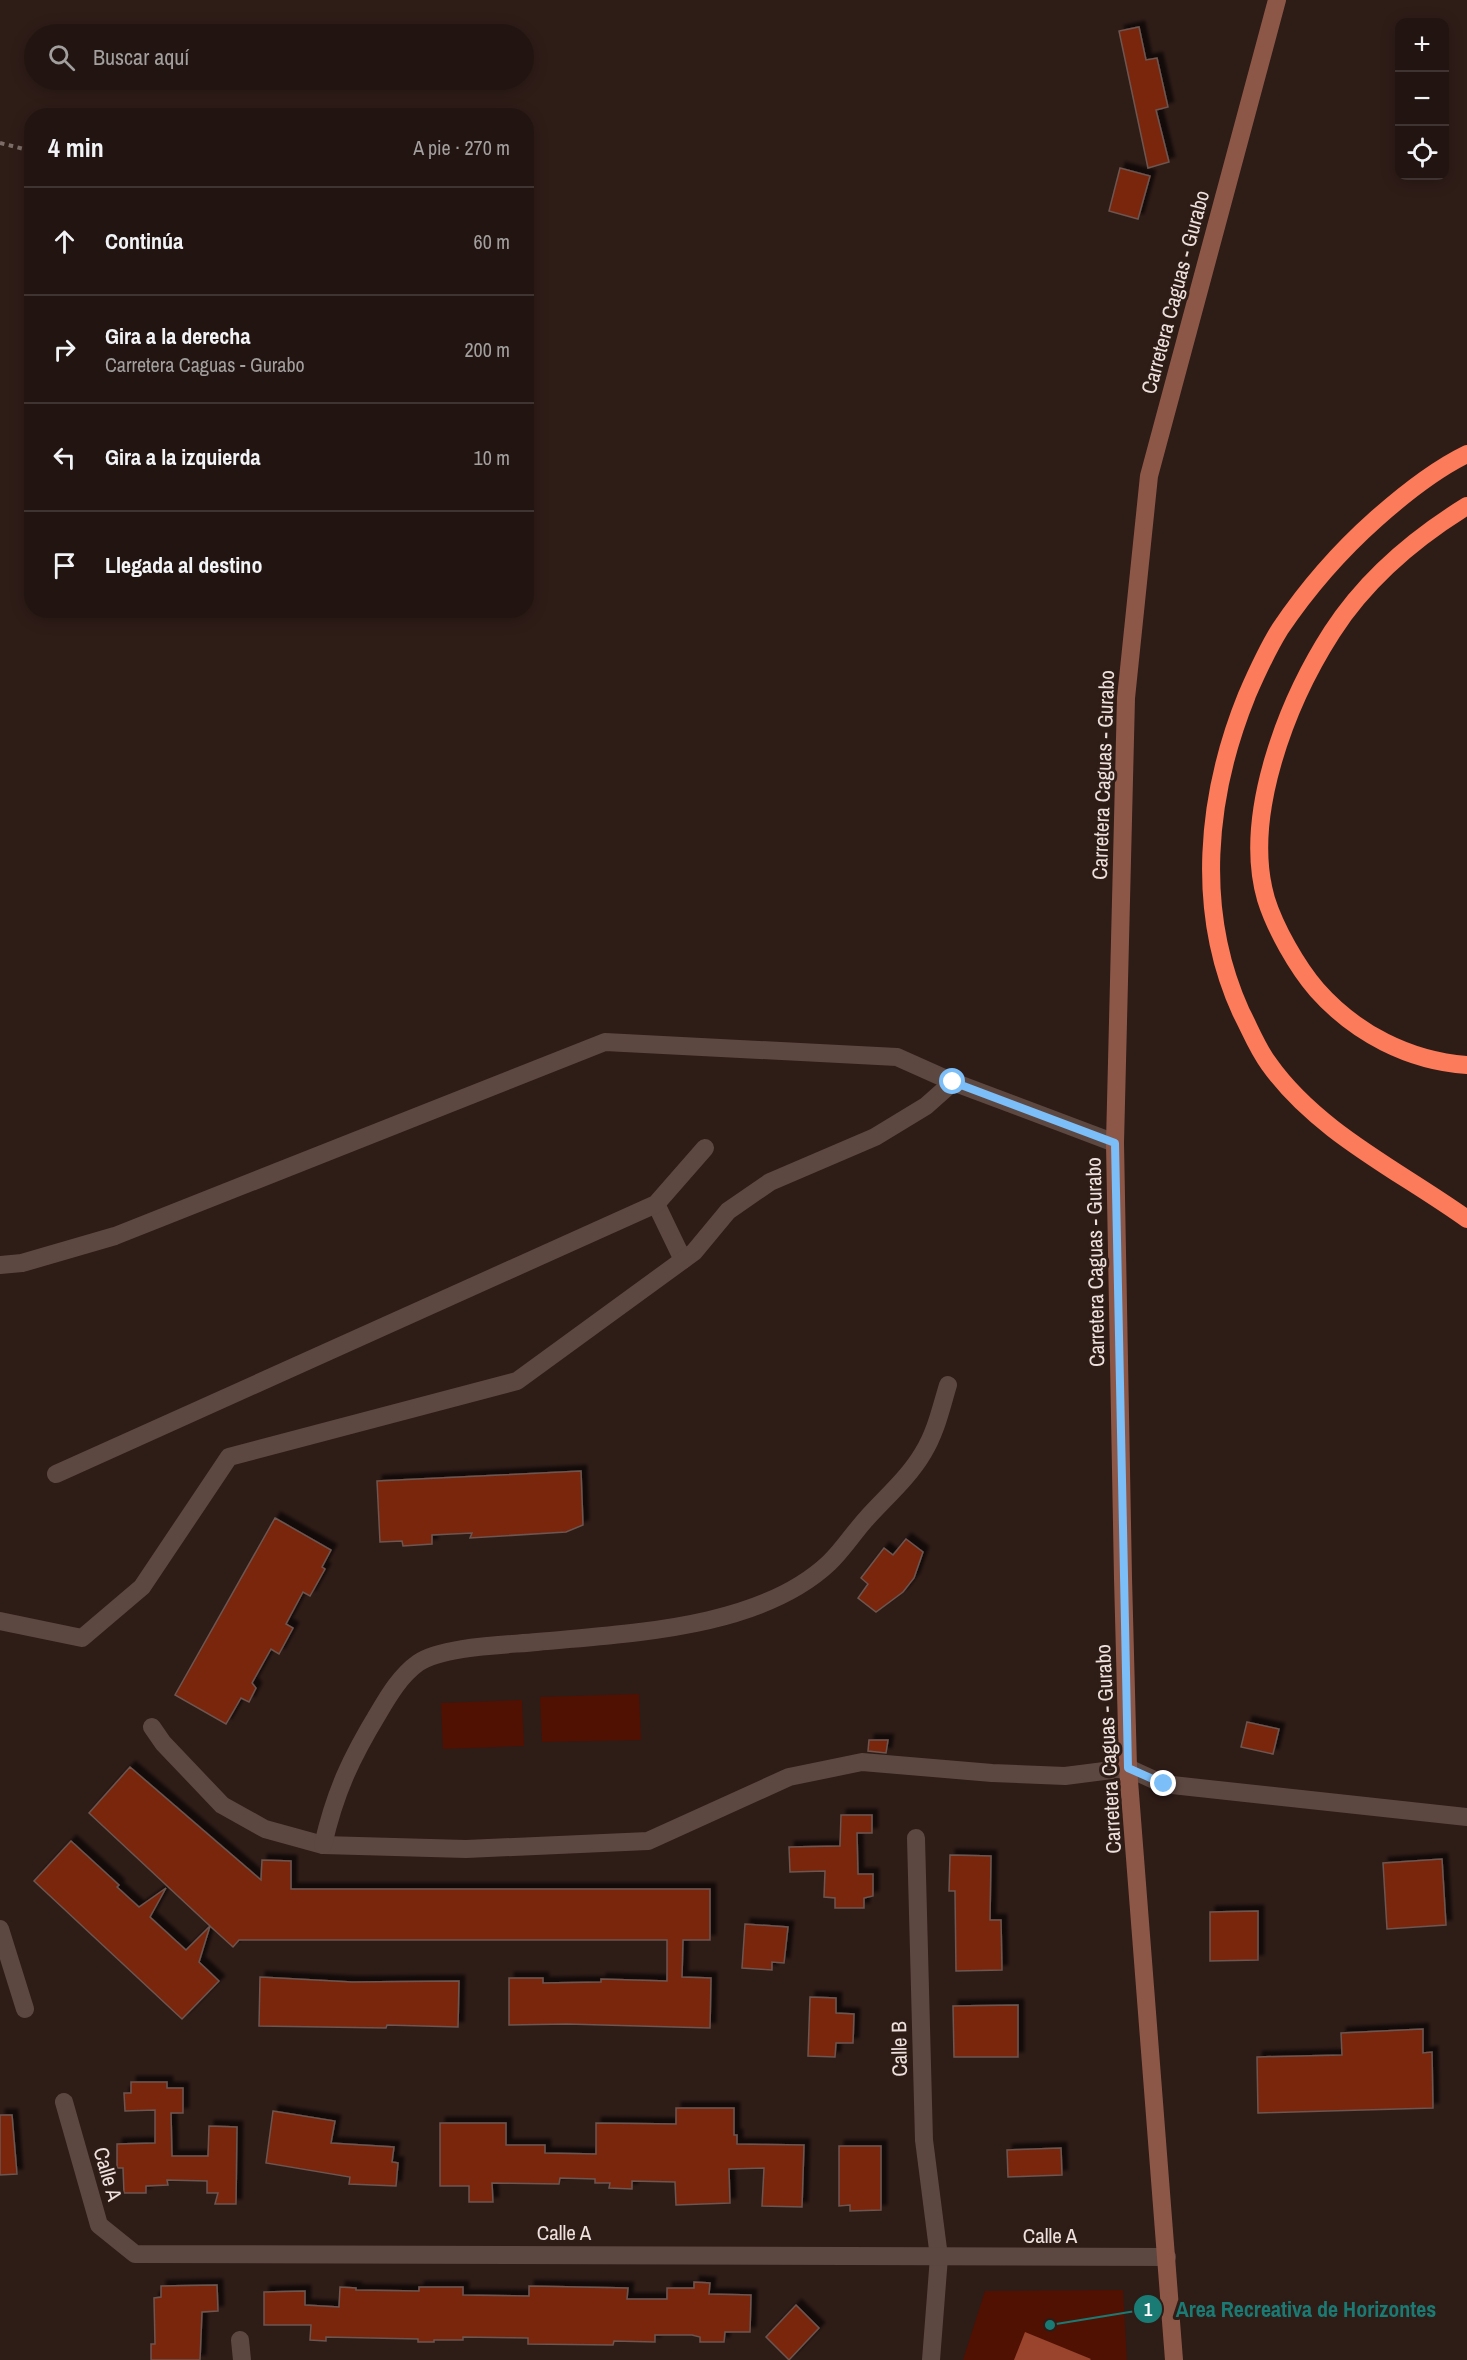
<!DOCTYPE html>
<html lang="es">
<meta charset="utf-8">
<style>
body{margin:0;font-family:"Archivo Narrow",sans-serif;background:#2e221f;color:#f1f3f6}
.controls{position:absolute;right:18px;top:18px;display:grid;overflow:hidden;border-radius:12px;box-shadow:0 3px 15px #0003}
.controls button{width:54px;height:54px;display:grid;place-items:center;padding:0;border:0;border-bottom:2px solid #3f3431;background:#221511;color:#f1f3f6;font:30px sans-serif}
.stop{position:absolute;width:18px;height:18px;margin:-14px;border:4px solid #7bbef8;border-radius:50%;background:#fff}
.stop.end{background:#7bbef8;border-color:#fff;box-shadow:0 2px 6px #0008}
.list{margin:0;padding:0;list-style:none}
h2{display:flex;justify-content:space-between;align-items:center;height:78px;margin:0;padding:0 24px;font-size:26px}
h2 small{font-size:20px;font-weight:400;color:#a29f9f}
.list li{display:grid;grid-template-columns:39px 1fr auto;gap:18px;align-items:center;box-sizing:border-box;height:108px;padding:0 24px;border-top:2px solid #3f3431}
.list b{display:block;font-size:22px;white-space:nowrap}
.list p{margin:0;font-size:20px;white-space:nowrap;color:#a29f9f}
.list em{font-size:20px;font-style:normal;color:#a29f9f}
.icon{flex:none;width:33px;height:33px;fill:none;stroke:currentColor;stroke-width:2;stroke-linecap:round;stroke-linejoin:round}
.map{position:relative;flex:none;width:1467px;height:2360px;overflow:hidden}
.search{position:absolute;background:#221511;box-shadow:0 3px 15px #0003;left:24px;top:24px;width:510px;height:66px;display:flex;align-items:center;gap:15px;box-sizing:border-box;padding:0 21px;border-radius:33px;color:#a29f9f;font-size:22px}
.panel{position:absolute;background:#221511;box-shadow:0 3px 15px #0003;left:24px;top:108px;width:510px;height:510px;border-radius:24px}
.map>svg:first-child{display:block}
.green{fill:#501102}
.water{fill:#9b442d}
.building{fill:#79250e;stroke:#6c5650;stroke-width:1.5;filter:url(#shadow)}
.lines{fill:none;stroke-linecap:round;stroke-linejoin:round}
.path{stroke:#7d6d68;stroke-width:4;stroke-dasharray:4.5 4.5;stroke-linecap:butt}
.minor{stroke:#5d4741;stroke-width:18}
.secondary{stroke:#8d5748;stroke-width:18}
.motorway{stroke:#fc7b5a;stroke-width:18}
.route{stroke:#7bbef8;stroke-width:8}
.labels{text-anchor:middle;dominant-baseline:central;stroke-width:6;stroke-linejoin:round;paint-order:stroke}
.street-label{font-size:21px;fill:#eee1dd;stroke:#2e1c17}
.leader{fill:none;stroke:#1a7b74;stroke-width:2}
.callout-dot{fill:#1a7b74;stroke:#2e1c17;stroke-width:2}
.mark-label{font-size:18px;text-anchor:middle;font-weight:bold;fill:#fff}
.callout-label{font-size:22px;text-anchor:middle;font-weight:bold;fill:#1a7b74;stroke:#2e1c17;stroke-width:6;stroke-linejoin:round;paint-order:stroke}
</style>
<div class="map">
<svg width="1467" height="2360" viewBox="0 0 1467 2360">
<defs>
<filter id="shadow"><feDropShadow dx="5.5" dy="-5.5" stdDeviation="1.5" flood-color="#0009"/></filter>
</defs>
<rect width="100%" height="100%" fill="#2e1c17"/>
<!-- green -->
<g class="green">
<polygon points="639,1694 641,1740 542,1742 540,1697"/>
<polygon points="522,1700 524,1746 443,1749 441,1703"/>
<polygon points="1123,2290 1127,2360 963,2360 985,2291"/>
</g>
<!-- water -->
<polygon class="water" points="1025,2332 1091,2359 1090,2360 1014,2360"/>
<!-- building -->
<g class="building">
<polygon points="1139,27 1146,60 1157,58 1168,107 1156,110 1169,162 1148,168 1119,31"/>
<polygon points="1120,168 1150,176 1138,219 1109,211"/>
<polygon points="581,1471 583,1525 566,1532 470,1538 472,1533 432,1535 432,1544 403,1546 402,1541 380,1542 377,1481"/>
<polygon points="275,1518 331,1550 322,1567 325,1569 310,1596 303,1592 286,1624 293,1628 279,1654 271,1649 252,1683 256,1688 249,1702 241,1698 226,1724 175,1695"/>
<polygon points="906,1539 923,1552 914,1578 903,1592 876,1612 858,1598 868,1584 861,1578 884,1548 893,1555"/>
<polygon points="1247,1722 1279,1729 1273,1754 1241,1747"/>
<polygon points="869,1740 888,1740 886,1753 868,1751"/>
<polygon points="130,1767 261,1880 262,1860 291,1861 291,1889 710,1889 710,1940 683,1940 682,1977 711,1978 710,2028 567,2024 509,2025 509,1978 543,1978 543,1983 601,1982 601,1979 667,1981 667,1940 239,1940 233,1947 210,1926 199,1962 219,1981 182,2019 34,1881 71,1841 119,1885 117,1887 139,1907 166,1888 150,1917 186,1950 210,1926 89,1813"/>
<polygon points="841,1815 872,1815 872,1833 857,1833 858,1874 873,1874 873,1896 864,1898 864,1908 835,1908 835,1898 824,1897 825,1871 790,1872 789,1847 840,1846"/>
<polygon points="950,1855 991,1856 990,1920 1001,1920 1002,1970 956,1971 955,1891 949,1891"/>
<polygon points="1442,1859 1446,1925 1387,1929 1383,1863"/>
<polygon points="1258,1911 1258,1960 1210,1961 1210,1912"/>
<polygon points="745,1924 788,1927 784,1963 772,1962 772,1970 742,1968"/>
<polygon points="260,1977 352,1982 459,1981 458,2027 387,2025 386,2028 259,2026"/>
<polygon points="810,1997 836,1998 836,2013 854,2014 853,2043 836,2043 835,2057 808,2056"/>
<polygon points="1018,2005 1018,2057 954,2057 953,2006"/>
<polygon points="1423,2029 1423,2053 1432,2052 1433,2108 1258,2113 1257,2057 1342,2055 1341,2033"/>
<polygon points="131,2082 167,2082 167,2088 183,2088 183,2113 171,2113 172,2156 208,2156 209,2126 237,2127 236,2204 215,2204 218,2193 207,2193 207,2181 167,2180 168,2185 146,2186 146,2193 124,2193 123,2168 117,2168 117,2144 155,2143 155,2110 125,2111 124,2093 131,2093"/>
<polygon points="676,2108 734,2108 734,2135 737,2135 737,2144 804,2145 802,2207 762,2206 764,2168 729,2169 730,2203 676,2205 675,2182 632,2181 632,2189 609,2188 610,2183 595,2183 595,2179 560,2178 559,2184 492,2183 493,2202 469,2202 469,2186 440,2186 440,2123 506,2123 506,2145 545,2145 545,2153 596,2154 596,2123 676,2124"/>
<polygon points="273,2111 335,2121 331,2143 394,2147 392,2162 398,2163 396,2186 349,2184 350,2177 266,2163"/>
<polygon points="0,2115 12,2115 17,2174 0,2175"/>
<polygon points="839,2146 881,2146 881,2210 850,2211 850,2205 839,2206"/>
<polygon points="1061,2148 1062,2175 1008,2177 1007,2150"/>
<polygon points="694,2282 710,2283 709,2294 751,2295 750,2332 725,2332 724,2342 700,2342 700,2337 692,2335 655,2335 655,2342 614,2341 613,2345 528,2344 528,2338 463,2337 463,2340 434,2340 434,2342 418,2342 418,2339 326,2337 326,2341 310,2340 311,2325 264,2325 264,2292 305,2291 305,2305 339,2307 340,2287 356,2288 356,2290 419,2291 419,2287 463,2287 463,2295 529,2296 529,2286 628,2288 627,2299 667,2299 667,2288 694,2288"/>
<polygon points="217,2285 218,2311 202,2312 200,2360 151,2360 151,2344 155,2344 154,2298 161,2297 161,2286"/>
<polygon points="796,2305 819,2328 789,2360 766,2337"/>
</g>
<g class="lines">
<!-- path -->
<polyline class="path" points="0,143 32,151"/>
<!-- minor -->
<g class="minor">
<polyline points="656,1204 683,1260"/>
<polyline points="0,1265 22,1263 115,1236 605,1042 897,1057 953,1082 1115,1143"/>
<polyline points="56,1474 656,1204 705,1148"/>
<polyline points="0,1621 82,1638 142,1587 229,1457 517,1381 694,1252 728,1211 770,1182 875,1137 926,1106 953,1082"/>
<polyline points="152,1727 163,1743 222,1805 265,1829 323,1845 466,1849 648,1841 789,1777 862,1762 992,1773 1065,1776 1128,1768 1163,1784 1467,1817"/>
<polyline points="916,1838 924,2140 939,2257 931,2360"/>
<path d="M323 1845C335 1792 351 1758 379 1712 389 1695 401 1675 418 1663 442 1646 507 1645 537 1642 629 1633 759 1629 829 1563 843 1550 854 1532 867 1518 886 1497 909 1477 923 1453 936 1432 941 1408 948 1385"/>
<polyline points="0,1929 25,2009"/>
<polyline points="64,2102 99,2225 135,2254 1167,2257"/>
<polyline points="240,2340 242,2360"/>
</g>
<!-- secondary -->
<polyline class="secondary" points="1174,2360 1128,1768 1123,1578 1115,1143 1126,698 1149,476 1277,0"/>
<!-- motorway -->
<g class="motorway">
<path d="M1467 454C1434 470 1403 495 1376 519 1340 551 1307 589 1280 629 1267 650 1257 672 1247 695 1206 796 1195 911 1241 1012 1250 1029 1257 1048 1269 1064 1317 1132 1400 1171 1467 1219"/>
<path d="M1467 506C1415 538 1365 581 1332 632 1287 702 1242 816 1266 899 1275 928 1297 967 1317 990 1355 1033 1409 1061 1467 1065"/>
</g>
</g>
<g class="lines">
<!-- route -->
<polyline class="route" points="953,1082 1115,1143 1128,1768 1164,1784"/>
</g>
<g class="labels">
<!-- street labels -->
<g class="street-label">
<text transform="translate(1175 292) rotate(-75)">Carretera Caguas - Gurabo</text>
<text transform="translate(1103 775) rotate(-88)">Carretera Caguas - Gurabo</text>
<text transform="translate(1095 1262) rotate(-91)">Carretera Caguas - Gurabo</text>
<text transform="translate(1108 1749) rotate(-93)">Carretera Caguas - Gurabo</text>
<text transform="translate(899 2049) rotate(-91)">Calle B</text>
<text transform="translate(108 2174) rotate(74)">Calle A</text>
<text x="564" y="2232">Calle A</text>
<text x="1050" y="2235">Calle A</text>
</g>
</g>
<!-- callouts -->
<path class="leader" d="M1050 2325L1148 2309"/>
<g class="callout-dot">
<circle cx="1050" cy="2325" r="6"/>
<circle cx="1148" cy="2309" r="15"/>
</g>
<g class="mark-label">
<text x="1148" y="2316">1</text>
</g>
<g class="callout-label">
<text x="1306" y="2317">Area Recreativa de Horizontes</text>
</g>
</svg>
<div class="controls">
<button>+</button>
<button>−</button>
<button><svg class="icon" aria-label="locate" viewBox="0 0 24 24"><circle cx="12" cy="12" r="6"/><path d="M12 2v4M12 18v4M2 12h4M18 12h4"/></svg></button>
</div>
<div class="stop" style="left:953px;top:1082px"></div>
<div class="stop end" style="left:1164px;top:1784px"></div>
<div class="search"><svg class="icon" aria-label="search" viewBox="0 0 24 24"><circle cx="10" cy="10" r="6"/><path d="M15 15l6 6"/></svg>Buscar aquí</div>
<section class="panel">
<h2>4 min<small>A pie · 270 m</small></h2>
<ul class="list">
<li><svg class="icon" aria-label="ahead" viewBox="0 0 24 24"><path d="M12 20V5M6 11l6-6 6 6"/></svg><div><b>Continúa</b></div><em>60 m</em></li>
<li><svg class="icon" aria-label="right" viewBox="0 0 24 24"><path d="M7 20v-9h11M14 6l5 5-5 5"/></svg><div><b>Gira a la derecha</b><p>Carretera Caguas - Gurabo</p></div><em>200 m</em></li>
<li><svg class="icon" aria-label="left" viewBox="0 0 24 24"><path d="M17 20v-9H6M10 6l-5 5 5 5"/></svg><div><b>Gira a la izquierda</b></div><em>10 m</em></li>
<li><svg class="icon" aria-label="arrive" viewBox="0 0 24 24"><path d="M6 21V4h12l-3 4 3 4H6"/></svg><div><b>Llegada al destino</b></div></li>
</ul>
</section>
</div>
